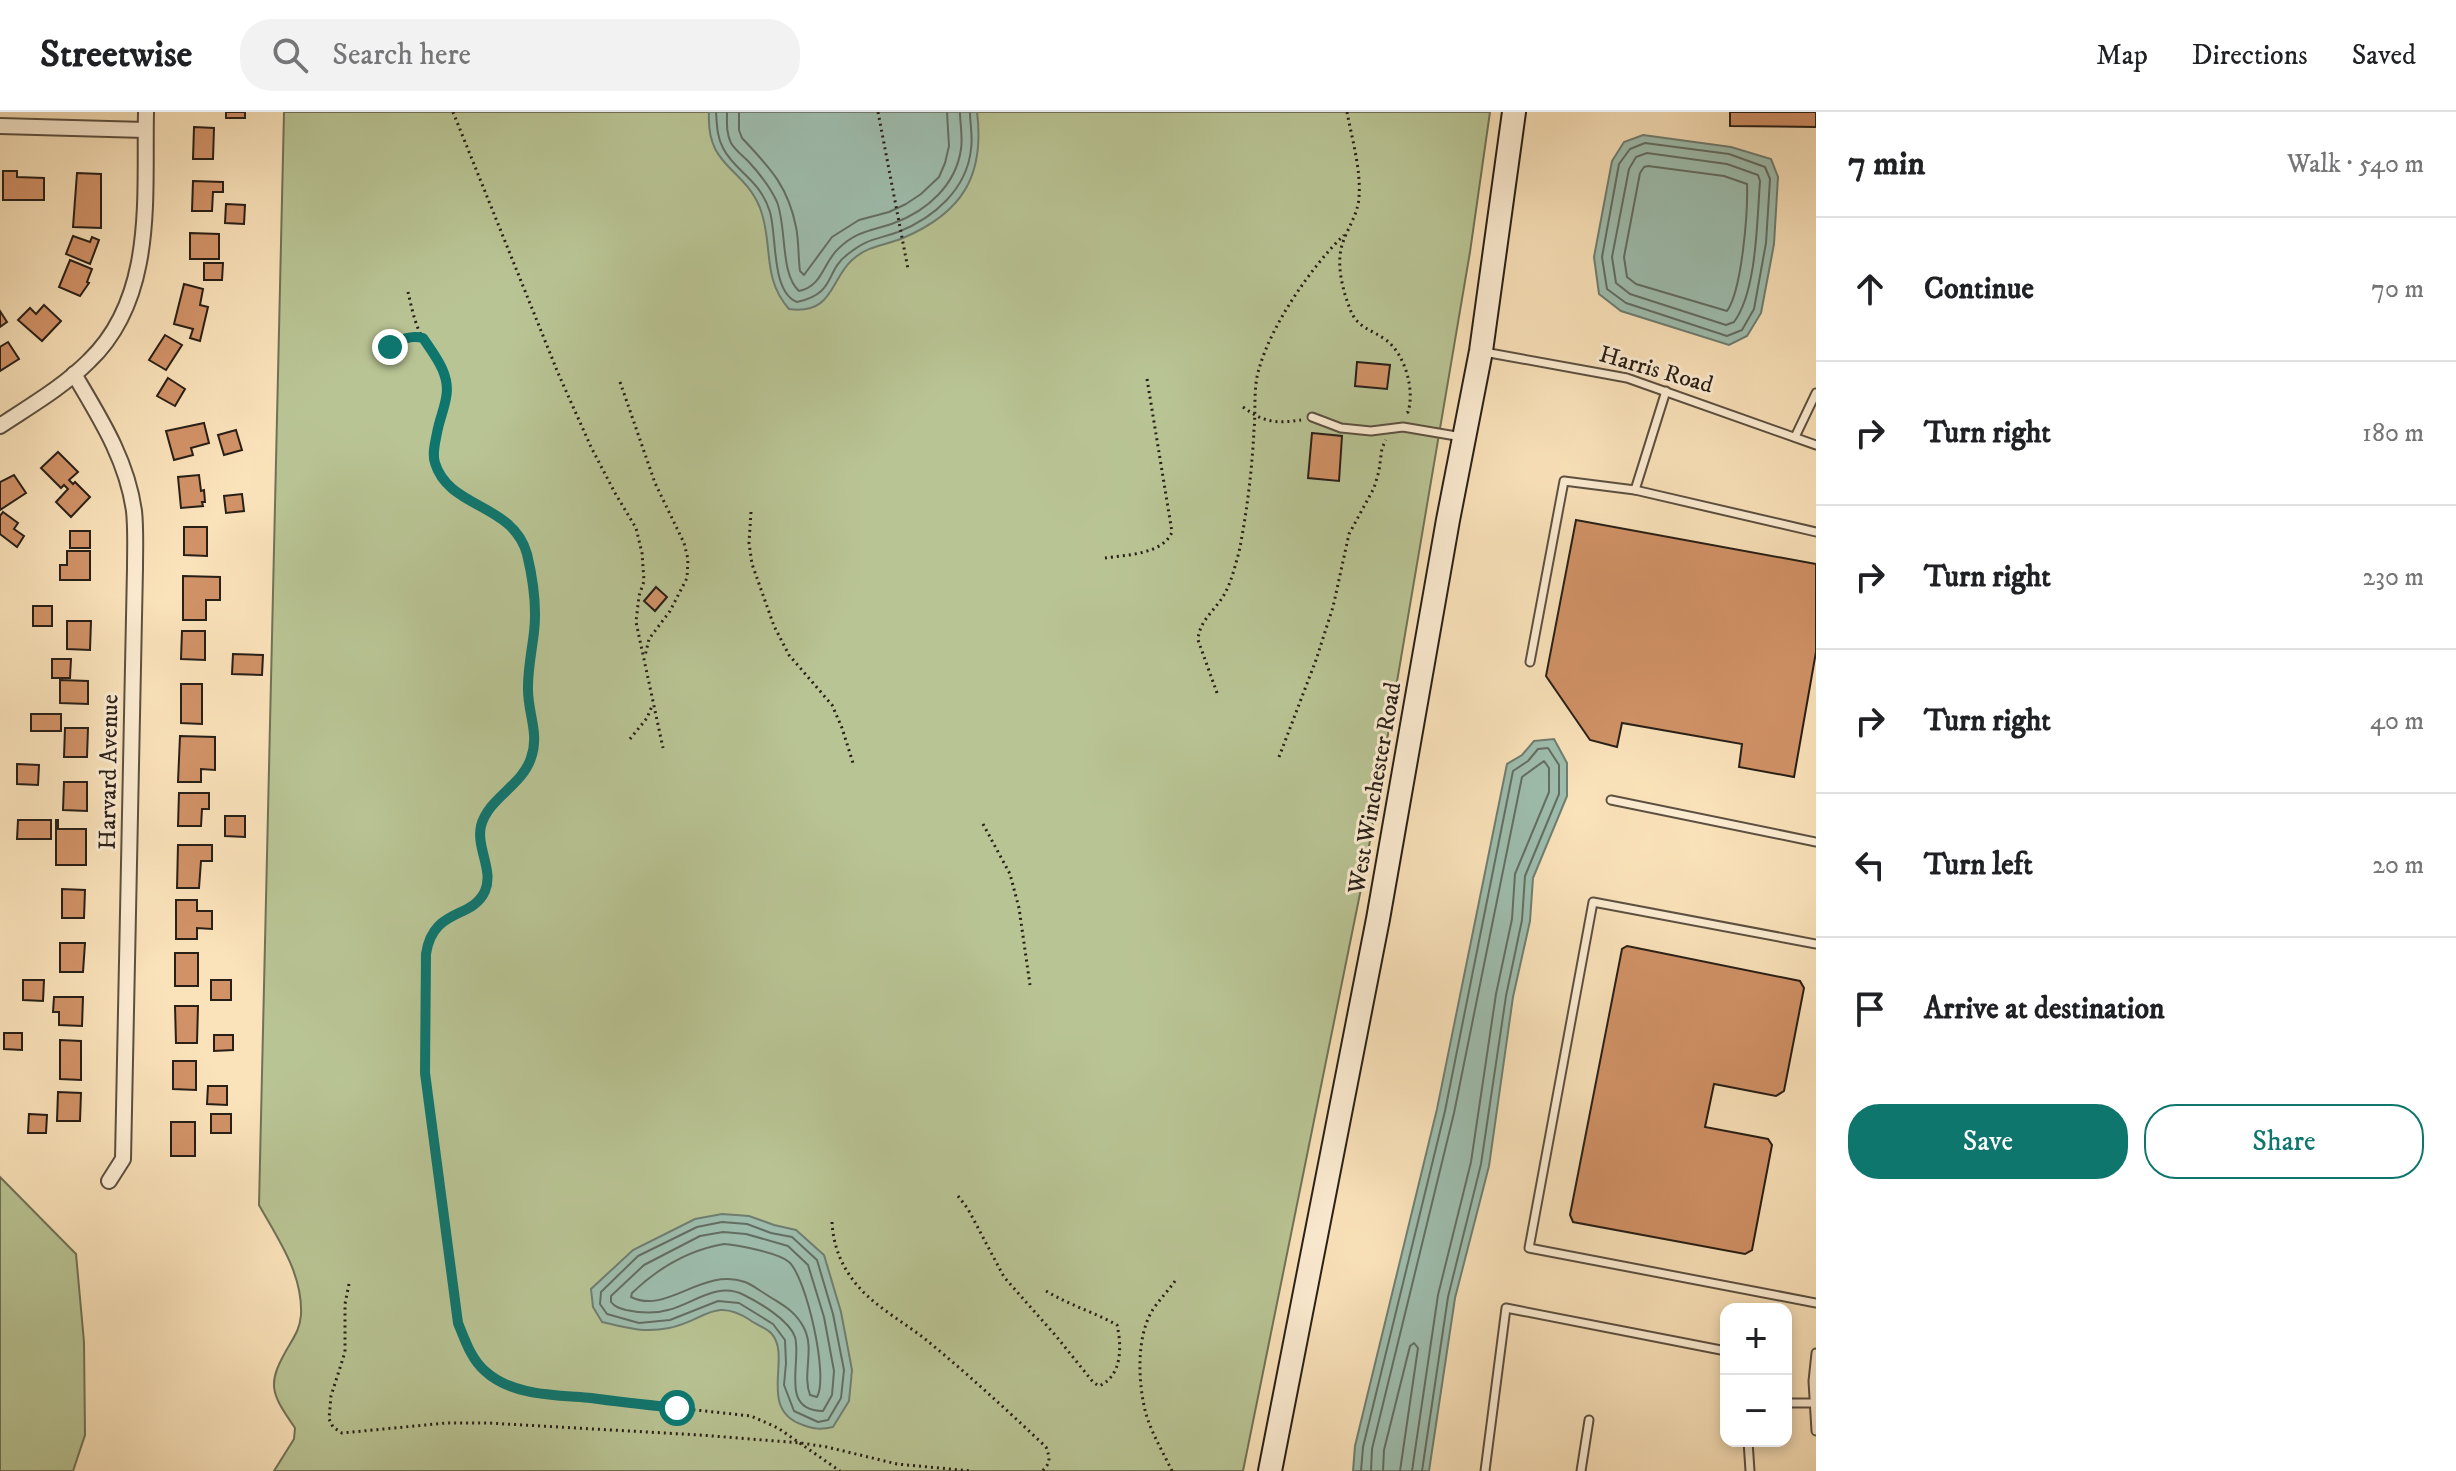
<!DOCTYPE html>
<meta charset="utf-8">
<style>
body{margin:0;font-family:"IM FELL DW Pica",serif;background:#f2f2f2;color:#202124}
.controls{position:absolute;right:24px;bottom:24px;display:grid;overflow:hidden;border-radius:16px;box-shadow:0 4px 12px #0003}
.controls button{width:72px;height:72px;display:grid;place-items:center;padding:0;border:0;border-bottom:2px solid #e0e0e0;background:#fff;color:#202124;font:40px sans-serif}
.stop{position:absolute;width:24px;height:24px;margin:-18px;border:6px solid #0f766e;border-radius:50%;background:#fff}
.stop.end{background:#0f766e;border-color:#fff;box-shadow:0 2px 8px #0008}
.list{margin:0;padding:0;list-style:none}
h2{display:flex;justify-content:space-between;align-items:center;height:104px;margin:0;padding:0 32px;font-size:34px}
h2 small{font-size:26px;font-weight:400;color:#757577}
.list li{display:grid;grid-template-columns:52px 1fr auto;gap:24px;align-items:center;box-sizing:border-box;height:144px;padding:0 32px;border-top:2px solid #e0e0e0}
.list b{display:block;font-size:30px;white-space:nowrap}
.list em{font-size:26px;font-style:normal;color:#757577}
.actions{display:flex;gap:16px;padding:24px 32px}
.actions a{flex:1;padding:18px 0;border:2px solid #0f766e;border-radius:32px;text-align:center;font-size:28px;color:#0f766e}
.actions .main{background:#0f766e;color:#fff}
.icon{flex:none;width:44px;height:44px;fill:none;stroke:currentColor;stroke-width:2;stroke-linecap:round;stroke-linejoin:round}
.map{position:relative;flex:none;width:1816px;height:1359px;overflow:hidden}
header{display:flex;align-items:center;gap:48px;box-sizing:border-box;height:112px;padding:0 40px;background:#fff;border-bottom:2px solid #e0e0e0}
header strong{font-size:38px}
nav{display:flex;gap:44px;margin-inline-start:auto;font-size:28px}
.search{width:560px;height:72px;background:#f2f2f2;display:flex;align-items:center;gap:20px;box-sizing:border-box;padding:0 28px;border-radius:32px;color:#757577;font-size:30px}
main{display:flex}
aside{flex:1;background:#fff}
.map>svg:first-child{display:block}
.green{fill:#b9c494;stroke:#707256;stroke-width:2}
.water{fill:#9ebeaf;stroke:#6f7e72;stroke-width:2}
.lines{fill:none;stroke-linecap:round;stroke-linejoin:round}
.shore{stroke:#636e63;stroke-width:2}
.building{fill:#d19267;stroke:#281f17;stroke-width:2}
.service-casing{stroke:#5c5040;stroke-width:11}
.minor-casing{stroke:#5c5040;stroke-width:18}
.secondary-casing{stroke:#281f17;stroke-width:26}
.path{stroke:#281f17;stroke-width:3;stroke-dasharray:2 4;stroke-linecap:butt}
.service{stroke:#fcecd2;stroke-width:7}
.minor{stroke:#fcecd2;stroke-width:14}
.secondary{stroke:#fcecd2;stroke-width:22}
.route{stroke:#0f766e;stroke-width:10}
.labels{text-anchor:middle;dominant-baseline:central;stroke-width:6;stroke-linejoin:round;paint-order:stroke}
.street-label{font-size:24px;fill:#281f17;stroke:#fcecd2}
</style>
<header>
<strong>Streetwise</strong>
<div class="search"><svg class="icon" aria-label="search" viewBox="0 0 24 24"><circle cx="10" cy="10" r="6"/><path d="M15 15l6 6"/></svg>Search here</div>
<nav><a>Map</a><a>Directions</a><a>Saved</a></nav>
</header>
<main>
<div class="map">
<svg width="1816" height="1359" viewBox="0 0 1816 1359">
<rect width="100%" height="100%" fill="#fae2ba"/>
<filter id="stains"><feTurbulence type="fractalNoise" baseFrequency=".0025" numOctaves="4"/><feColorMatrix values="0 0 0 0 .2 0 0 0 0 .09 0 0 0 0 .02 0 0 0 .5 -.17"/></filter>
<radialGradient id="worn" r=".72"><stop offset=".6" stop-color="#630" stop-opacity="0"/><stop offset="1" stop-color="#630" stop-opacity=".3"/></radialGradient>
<!-- green -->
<g class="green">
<path d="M284 0H1490L1470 140 1366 752 1243 1359H274L294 1327 295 1316C270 1280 266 1272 290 1232 296 1222 300 1215 301 1203 303 1162 278 1127 259 1093Z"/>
<polygon points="0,1065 76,1142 84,1230 85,1323 73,1359 0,1359"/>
</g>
<!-- water -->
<g class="water">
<path d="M709 0H977C985 64 962 101 903 126 884 134 869 133 852 148 830 168 833 203 789 197 761 165 774 133 760 96 743 54 706 56 709 0Z"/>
<polygon points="1643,23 1731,35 1771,47 1778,65 1774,132 1761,201 1747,224 1729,233 1621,199 1599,182 1594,145 1612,49 1624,30"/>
<polygon points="1554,627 1567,651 1567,684 1533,766 1530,809 1513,885 1489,1054 1455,1186 1429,1359 1353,1359 1355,1334 1437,997 1507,652 1522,643 1534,629"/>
<path d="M722 1102 749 1104 774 1113 796 1118 824 1143 841 1200 852 1258 849 1289 833 1315C821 1318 814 1317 803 1313 756 1297 793 1244 771 1221 765 1215 756 1213 750 1208 713 1184 704 1210 669 1216 644 1221 627 1216 602 1210L593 1195 591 1177 633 1138 695 1107Z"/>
</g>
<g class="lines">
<!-- shore -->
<g class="shore">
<path d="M716 0C717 13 717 25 723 36 735 60 760 67 770 100 777 124 771 180 797 190 837 181 824 160 848 142 868 126 876 128 898 120 934 106 967 77 971 37 973 25 970 12 970 0"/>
<path d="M727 0C727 10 726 21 731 31 735 38 743 44 748 49 760 62 770 74 777 90 787 116 780 162 799 179 823 174 823 150 839 136 858 118 872 119 894 111 927 99 956 73 961 37 963 25 960 12 960 0"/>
<path d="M739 0V18L742 26C770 56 788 74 796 115 799 129 798 144 800 159L804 163 832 125 859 108 889 100 906 92 921 82 939 65 945 51 949 34 947 0"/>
<polygon points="1645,31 1729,42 1765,55 1770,67 1766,131 1754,197 1742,218 1727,224 1626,191 1607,177 1602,145 1619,52 1630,37"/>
<path d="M1647 41 1727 52 1758 63 1760 69C1757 108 1757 179 1734 210L1726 213 1630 182 1616 171 1612 145 1629 57 1636 45Z"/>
<path d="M1648 54 1724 64 1747 72C1748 100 1742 178 1727 199L1636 172 1627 165 1624 145 1640 61 1644 55Z"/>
<polygon points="722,1110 747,1112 771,1121 792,1125 817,1148 833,1202 844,1258 841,1286 828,1308 818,1310 794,1299 784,1273 786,1251 785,1228 773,1212 739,1191 718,1189 670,1208 639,1211 607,1202 600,1192 601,1180 638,1144 697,1115"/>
<path d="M723 1120 746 1122 788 1134 808 1153 824 1205 834 1259 832 1283 823 1299C779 1299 802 1250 795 1225 789 1208 760 1191 744 1183 717 1169 693 1192 668 1198 654 1202 640 1201 626 1198 619 1196 615 1195 611 1190V1184L644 1153 700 1124Z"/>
<path d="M724 1132C738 1133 779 1141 789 1150 806 1165 829 1264 817 1285L810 1283C802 1262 815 1237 804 1216 795 1198 782 1193 767 1183 760 1179 753 1173 745 1170 702 1155 667 1203 631 1185L632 1181C657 1157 689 1138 724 1132Z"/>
<polyline points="1361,1359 1363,1335 1445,999 1513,659 1528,649 1538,637 1548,636 1559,653 1559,682 1525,764 1522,808 1506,884 1481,1052 1448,1185 1422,1359"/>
<polyline points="1371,1359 1372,1337 1454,1001 1522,665 1544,649 1549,656 1549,680 1515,762 1512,807 1496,882 1471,1050 1438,1183 1412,1359"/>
<polyline points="1383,1359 1384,1338 1410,1234 1414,1231 1418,1236 1400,1359"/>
</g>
</g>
<!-- building -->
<g class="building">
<rect x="226" y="0" width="19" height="6"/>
<polygon points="1730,0 1816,0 1816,15 1730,14"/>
<polygon points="194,15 214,16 213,47 193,47"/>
<polygon points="3,59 17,59 17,65 44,66 44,88 3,88"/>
<polygon points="77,61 101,62 101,116 73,115"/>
<polygon points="193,69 223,70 223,80 213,80 212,99 192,99"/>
<polygon points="226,92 245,93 244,112 225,111"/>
<polygon points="190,121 219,122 219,147 190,147"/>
<polygon points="73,124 90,130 92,125 99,128 90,152 66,142"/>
<polygon points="70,148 92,157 87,170 89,171 80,184 59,175"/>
<polygon points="204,151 223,151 222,168 204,168"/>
<polygon points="184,172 203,177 200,193 208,195 200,229 190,226 193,217 174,212"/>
<polygon points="44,193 61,209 42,229 18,208 30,196 36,202"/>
<polygon points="0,199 7,210 0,215"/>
<polygon points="165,223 182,233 166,258 149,248"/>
<polygon points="8,230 19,247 0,259 0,235"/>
<polygon points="1357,250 1390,253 1387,277 1355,274"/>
<polygon points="168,266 185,277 175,294 157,284"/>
<polygon points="204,311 209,331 191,336 193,343 174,348 166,319"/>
<polygon points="236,318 242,338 224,343 218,323"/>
<polygon points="1312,321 1342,324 1339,369 1308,366"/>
<polygon points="58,340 78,360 69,368 73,372 75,370 90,385 71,405 56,390 68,377 64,373 61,376 41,356"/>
<polygon points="14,363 26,381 0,398 0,370"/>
<polygon points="199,363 201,379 204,378 205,390 202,390 203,394 181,396 178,365"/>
<polygon points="242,382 244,399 226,401 224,384"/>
<polygon points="3,400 18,411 14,417 24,424 17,435 0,422 0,404"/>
<polygon points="1576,408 1816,452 1816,540 1794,665 1739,655 1742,632 1622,611 1617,635 1590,628 1546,564"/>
<polygon points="184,415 207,415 207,444 184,443"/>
<rect x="70" y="419" width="20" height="17"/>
<polygon points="67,439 90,439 90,468 60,468 60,453 67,453"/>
<polygon points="183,464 220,465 220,488 206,488 206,508 183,508"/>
<polygon points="656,475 667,485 655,499 644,489"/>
<rect x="33" y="494" width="19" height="20"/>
<polygon points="67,509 91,509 90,538 67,537"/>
<polygon points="182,519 205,519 205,548 181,547"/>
<polygon points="233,542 263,543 262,563 232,562"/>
<polygon points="52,547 71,547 70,566 52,566"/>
<polygon points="60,568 88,569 88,592 60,591"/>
<polygon points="181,572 202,572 202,612 181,611"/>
<rect x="31" y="602" width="30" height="17"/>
<polygon points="65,616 88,616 87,645 64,645"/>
<polygon points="180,624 215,625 215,658 201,657 201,670 178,670"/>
<polygon points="17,652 39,653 38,673 17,672"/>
<polygon points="64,670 87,670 87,699 63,698"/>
<polygon points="179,681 209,681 209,697 202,697 201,714 178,714"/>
<polygon points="225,704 245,704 245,725 225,724"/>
<polygon points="18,708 51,708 51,727 17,727"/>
<polygon points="56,708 58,708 58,717 86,717 86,753 56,753"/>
<polygon points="178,733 212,733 212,749 201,749 199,776 177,776"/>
<polygon points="62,777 85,778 84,806 62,806"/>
<polygon points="176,788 197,788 197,799 212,799 212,817 197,816 197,827 176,827"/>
<polygon points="60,831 85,831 83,860 60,860"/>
<polygon points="1627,834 1800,869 1804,876 1784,979 1776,984 1714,972 1705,1015 1768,1027 1772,1033 1752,1138 1745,1142 1573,1110 1570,1103 1622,837"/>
<rect x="175" y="841" width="23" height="33"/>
<polygon points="23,868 44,868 43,889 23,888"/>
<rect x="211" y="868" width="20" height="20"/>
<polygon points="54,885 83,885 82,914 59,913 59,900 53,900"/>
<polygon points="175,894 198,894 197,931 176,931"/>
<polygon points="4,921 22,921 22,938 4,937"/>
<polygon points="214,923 233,923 233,938 214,939"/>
<polygon points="60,928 81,929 81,968 60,967"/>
<polygon points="173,949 196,949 196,978 173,977"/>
<polygon points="208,974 227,974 227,993 207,992"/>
<polygon points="58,980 81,981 80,1009 57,1009"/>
<polygon points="29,1002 47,1003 46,1021 28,1021"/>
<rect x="211" y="1002" width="20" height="19"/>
<rect x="171" y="1010" width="24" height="34"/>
</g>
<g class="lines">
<defs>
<g id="service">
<polyline points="1484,240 1627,266 1816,333"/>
<polyline points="1312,305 1341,316 1371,319 1403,315 1462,325"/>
<polyline points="1795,325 1816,281"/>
<polyline points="1635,378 1816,420"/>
<polyline points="1530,550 1564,369 1635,378 1666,279"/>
<polyline points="1611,688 1816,730"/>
<polyline points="1816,832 1593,790 1529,1136 1816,1191"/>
<polyline points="1816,1241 1813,1269 1816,1319"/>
<polyline points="1786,1291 1814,1291"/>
<polyline points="1748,1329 1750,1359"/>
<polyline points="1485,1359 1506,1196 1726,1239"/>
<polyline points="1581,1359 1589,1308"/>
</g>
<g id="minor">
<polyline points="0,14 145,18"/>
<path d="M74 262C100 306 127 348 134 399 136 418 135 437 135 456L123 1047 109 1069"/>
<path d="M0 314C30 294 63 275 89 249 156 185 144 84 146 0"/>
</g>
<polyline id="secondary" points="1270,1359 1378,807 1448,408 1481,239 1514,0"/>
</defs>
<!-- service casing -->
<use href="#service" class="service-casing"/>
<!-- minor casing -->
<use href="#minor" class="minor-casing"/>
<!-- secondary casing -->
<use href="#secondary" class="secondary-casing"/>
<!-- path -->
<g class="path">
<polyline points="453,0 558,261 591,335 615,381 636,416 642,441 644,469 639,484 636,510 663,636"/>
<polyline points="878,0 908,157"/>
<path d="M1347 0C1352 27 1361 57 1359 85 1358 104 1345 119 1341 137 1337 156 1343 179 1350 197 1357 216 1371 217 1386 228 1405 242 1415 278 1408 300L1405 302"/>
<path d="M408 180C411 193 414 208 420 221 430 239 444 252 447 274 450 300 427 325 435 351 445 386 486 389 509 411 534 436 538 486 534 520 532 538 528 556 528 575 527 600 539 621 531 646 523 674 488 686 481 714 476 737 498 764 482 784 461 810 432 798 426 842L425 961 458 1211C477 1260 497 1275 548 1282L751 1304 778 1316 840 1359"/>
<path d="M383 248C392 231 404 222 423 226"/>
<polyline points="620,270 655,371 684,431 688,447 687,466 670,499 649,527 645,544"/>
<path d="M1243 295C1263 310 1276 312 1301 308"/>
<polyline points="751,400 749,431 752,452 774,514 789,543 832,593 842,616 853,651"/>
<path d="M1105 446C1127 443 1163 442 1172 420L1147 267"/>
<path d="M1217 581 1198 528C1199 508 1217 497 1225 481 1232 468 1235 454 1239 440 1247 400 1252 358 1254 318 1256 298 1253 276 1259 257 1271 213 1312 154 1344 123"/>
<polyline points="630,627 647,606 652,594"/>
<polyline points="1279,645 1316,548 1333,495 1349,422 1374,376 1379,359 1382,336 1386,328"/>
<polyline points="983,712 1010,762 1019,796 1030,873"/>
<path d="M958 1084 968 1097 1004 1165 1056 1224 1093 1270 1099 1274C1122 1264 1122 1235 1117 1213 1094 1200 1069 1193 1046 1179"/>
<path d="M832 1110C833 1131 840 1151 853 1168 872 1194 905 1210 930 1231 970 1264 1008 1299 1046 1335 1050 1346 1051 1351 1042 1359"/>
<polyline points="349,1172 345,1192 345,1240 331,1284 329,1307 333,1315 342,1321 446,1311 488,1311 700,1323 801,1331 827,1335 897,1352 971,1359"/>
<path d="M1172 1359C1163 1340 1152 1322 1146 1302 1138 1272 1136 1226 1152 1199 1159 1188 1168 1179 1175 1169"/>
</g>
<!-- service -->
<use href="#service" class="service"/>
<!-- minor -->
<use href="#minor" class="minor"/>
<!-- secondary -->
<use href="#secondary" class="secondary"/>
</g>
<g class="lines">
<!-- route -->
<path class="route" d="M390 235C401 227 410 223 423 226 435 244 451 263 446 286 444 298 439 309 437 321 435 331 432 342 435 351 449 397 513 391 527 442 533 467 537 495 534 520 532 538 528 556 528 575 527 600 540 621 531 646 522 674 488 686 481 714 476 736 494 758 485 779 472 808 433 795 426 842L425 961 458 1211C465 1228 471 1247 485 1259 512 1284 556 1283 591 1286 619 1290 648 1293 677 1296"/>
</g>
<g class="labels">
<!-- street labels -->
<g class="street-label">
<text transform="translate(1656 258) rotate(16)">Harris Road</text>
<text transform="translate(109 660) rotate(-89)">Harvard Avenue</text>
<text transform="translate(1375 676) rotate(-80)">West Winchester Road</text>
</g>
</g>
<rect width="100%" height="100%" filter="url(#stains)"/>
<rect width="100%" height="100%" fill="url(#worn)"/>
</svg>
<div class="controls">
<button>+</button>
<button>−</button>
</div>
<div class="stop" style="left:677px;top:1296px"></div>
<div class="stop end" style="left:390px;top:235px"></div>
</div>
<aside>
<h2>7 min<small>Walk · 540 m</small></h2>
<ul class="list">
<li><svg class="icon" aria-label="ahead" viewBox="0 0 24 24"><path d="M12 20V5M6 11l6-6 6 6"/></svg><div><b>Continue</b></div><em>70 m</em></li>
<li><svg class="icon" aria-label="right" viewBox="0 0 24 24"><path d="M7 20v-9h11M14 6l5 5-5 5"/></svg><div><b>Turn right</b></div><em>180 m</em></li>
<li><svg class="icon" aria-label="right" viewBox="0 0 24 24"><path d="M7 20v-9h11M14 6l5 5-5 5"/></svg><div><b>Turn right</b></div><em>230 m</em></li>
<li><svg class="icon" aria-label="right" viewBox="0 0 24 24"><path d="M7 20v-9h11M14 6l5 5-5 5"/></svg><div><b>Turn right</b></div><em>40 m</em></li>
<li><svg class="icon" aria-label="left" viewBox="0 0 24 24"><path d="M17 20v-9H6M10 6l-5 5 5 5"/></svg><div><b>Turn left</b></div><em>20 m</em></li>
<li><svg class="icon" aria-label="arrive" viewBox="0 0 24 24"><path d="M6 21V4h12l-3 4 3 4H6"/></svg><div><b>Arrive at destination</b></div></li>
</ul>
<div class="actions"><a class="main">Save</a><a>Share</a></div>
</aside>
</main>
